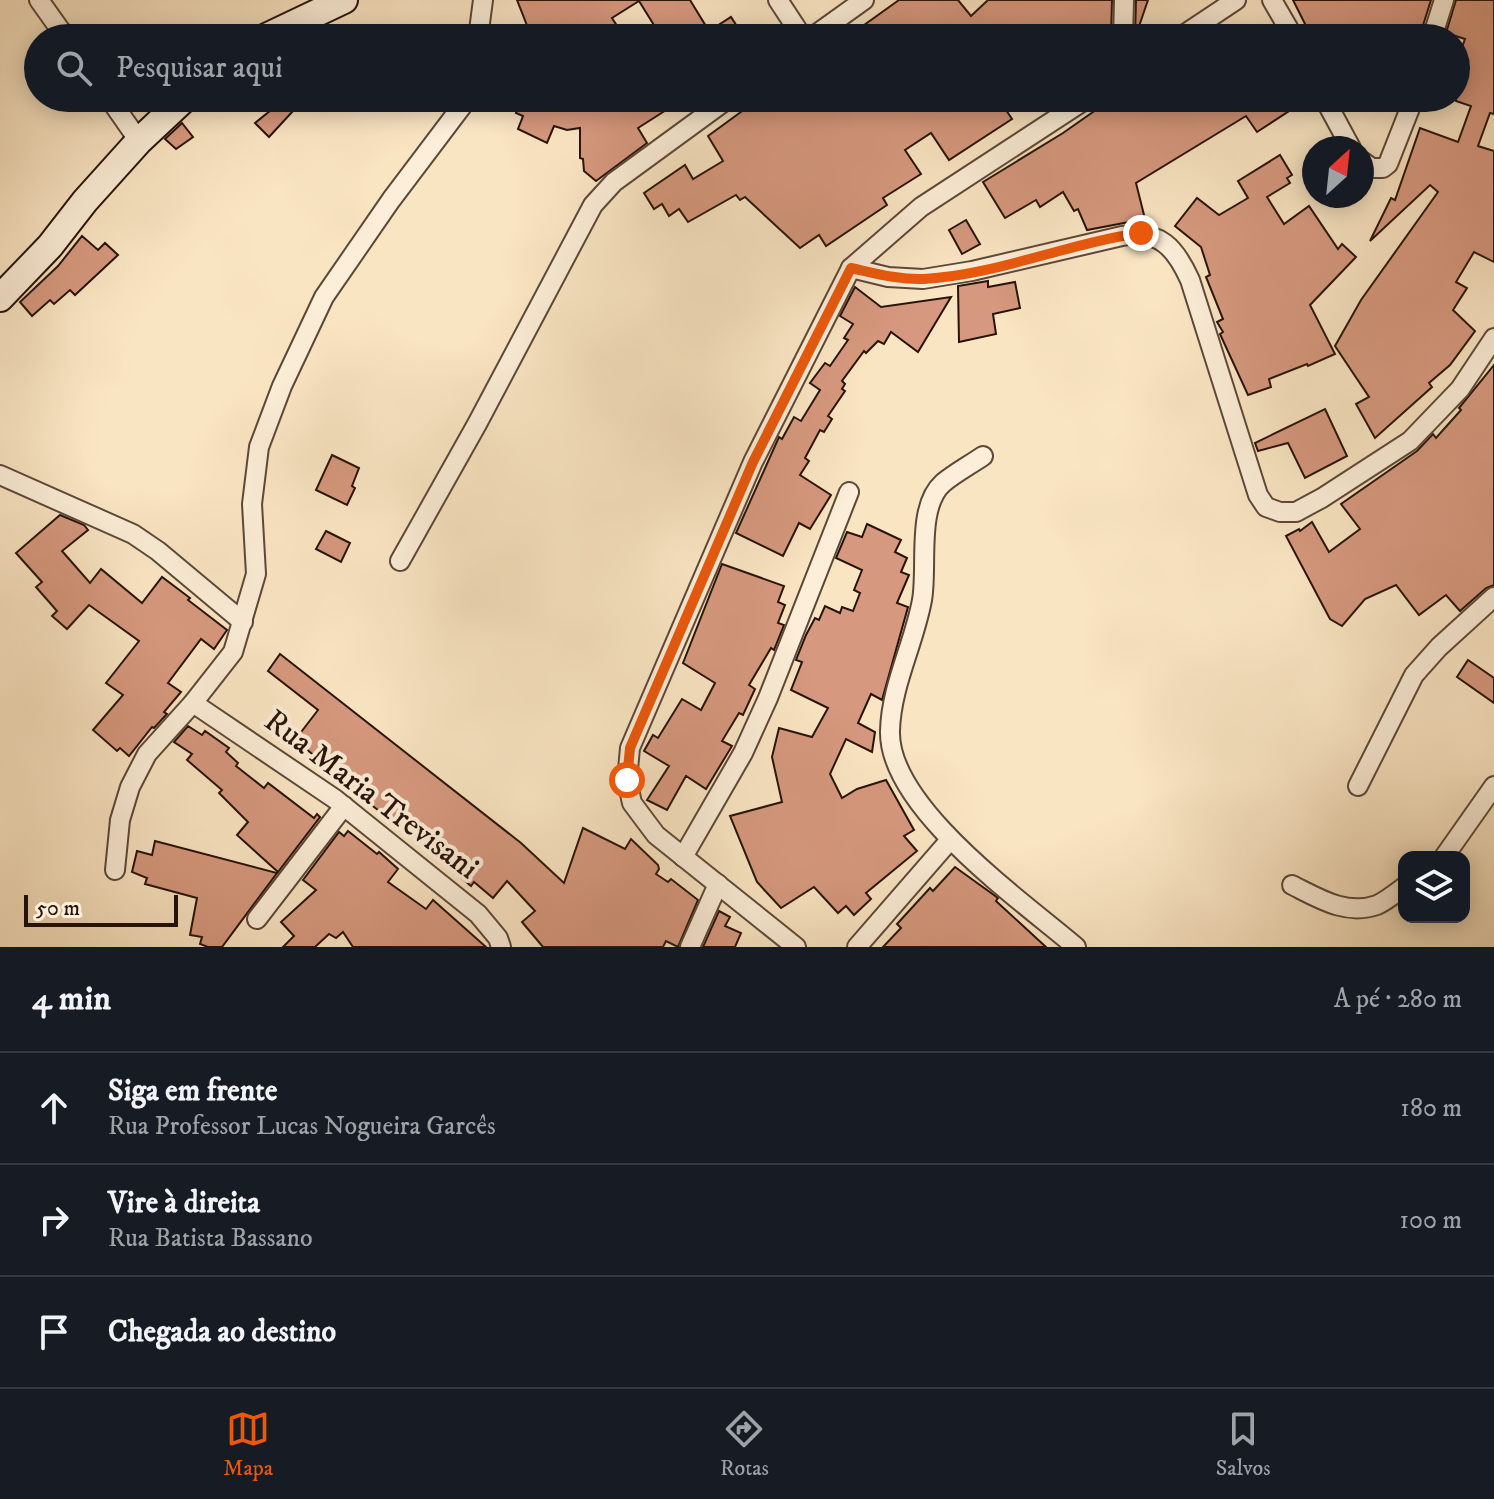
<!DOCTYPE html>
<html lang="pt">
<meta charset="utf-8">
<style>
body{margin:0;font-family:"IM FELL DW Pica",serif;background:#20242c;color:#f1f3f6}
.controls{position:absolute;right:24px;bottom:24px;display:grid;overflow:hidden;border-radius:16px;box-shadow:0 4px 20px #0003}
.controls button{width:72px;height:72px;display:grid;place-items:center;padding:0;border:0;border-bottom:2px solid #363941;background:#171b24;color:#f1f3f6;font:40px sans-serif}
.compass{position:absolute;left:1302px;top:136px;width:72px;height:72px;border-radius:50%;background:#171b24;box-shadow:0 4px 20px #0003;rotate:27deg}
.scale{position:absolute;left:24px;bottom:20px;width:154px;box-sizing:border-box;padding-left:8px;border:4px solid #281309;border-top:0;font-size:22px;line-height:28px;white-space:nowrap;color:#281309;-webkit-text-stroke:6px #fceed8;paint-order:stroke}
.stop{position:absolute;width:24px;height:24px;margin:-18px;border:6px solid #ea580c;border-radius:50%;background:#fff}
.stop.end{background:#ea580c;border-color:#fff;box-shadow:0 2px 8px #0008}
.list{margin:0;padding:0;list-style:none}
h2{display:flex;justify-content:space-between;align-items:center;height:104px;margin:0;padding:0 32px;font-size:34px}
h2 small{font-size:26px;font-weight:400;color:#9ea1a6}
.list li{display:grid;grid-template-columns:52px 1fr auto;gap:24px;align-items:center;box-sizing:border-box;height:112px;padding:0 32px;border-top:2px solid #363941}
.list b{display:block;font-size:30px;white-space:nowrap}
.list p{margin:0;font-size:26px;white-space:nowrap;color:#9ea1a6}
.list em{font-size:26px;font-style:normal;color:#9ea1a6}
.icon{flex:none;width:44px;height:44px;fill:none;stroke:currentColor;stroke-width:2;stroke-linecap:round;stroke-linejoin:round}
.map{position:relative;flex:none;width:1494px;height:947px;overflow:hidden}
.search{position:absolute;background:#171b24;box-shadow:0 4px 20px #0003;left:24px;right:24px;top:24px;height:88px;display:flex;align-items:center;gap:20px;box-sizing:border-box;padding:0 28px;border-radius:44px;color:#9ea1a6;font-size:30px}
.sheet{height:440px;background:#171b24}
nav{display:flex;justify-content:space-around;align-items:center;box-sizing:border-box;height:112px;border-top:2px solid #363941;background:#171b24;font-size:22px;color:#9ea1a6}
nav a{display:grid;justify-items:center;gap:4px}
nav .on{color:#ea580c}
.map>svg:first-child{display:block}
.building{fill:#d6987e;stroke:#281309;stroke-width:2}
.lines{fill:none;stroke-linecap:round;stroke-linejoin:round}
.street-casing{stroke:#5c4838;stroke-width:22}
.secondary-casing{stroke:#281309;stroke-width:30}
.street{stroke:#fceed8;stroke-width:18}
.secondary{stroke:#fceed8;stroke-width:26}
.route{stroke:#ea580c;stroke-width:10}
.labels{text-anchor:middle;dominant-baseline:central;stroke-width:8;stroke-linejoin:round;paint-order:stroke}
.street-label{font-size:32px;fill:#281309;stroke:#fceed8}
</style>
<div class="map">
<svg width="1494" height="947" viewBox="0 0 1494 947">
<rect width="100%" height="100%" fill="#fae5c3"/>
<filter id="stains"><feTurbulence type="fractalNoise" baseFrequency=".0025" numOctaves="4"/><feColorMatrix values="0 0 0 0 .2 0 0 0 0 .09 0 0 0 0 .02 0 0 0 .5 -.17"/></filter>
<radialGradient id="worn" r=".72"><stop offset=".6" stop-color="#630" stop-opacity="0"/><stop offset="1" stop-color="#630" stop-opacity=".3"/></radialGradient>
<!-- building -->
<g class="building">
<polygon points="517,0 690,0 709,31 731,17 740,31 731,38 662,38 639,1 612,18 625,38 532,38"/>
<polygon points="899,0 958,0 971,16 988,0 1112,0 1111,38 1082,38 1039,31 1030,38 846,38"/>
<polygon points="1136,0 1148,0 1135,38"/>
<polygon points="1293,0 1431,0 1419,38 1312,38"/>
<polygon points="1456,0 1494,0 1494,114 1490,113 1478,146 1494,151 1494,262 1474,252 1456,282 1467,288 1453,310 1475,331 1450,365 1429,383 1432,387 1375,438 1356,404 1369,397 1335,346 1361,300 1438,192 1430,185 1370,241 1391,198 1395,200 1420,128 1458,142 1471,106 1456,101 1456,64 1465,39 1446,33"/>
<polygon points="286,98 305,98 269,137 255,123"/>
<polygon points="522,98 685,98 638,128 647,143 596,181 584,171 583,159 580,158 580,128 567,130 554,126 547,143 518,129 523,116 516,113"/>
<polygon points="760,98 998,98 1012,119 949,160 931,133 905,150 921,174 883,198 887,205 826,246 819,235 800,248 745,197 740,200 736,195 688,222 679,209 669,216 662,204 654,209 644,193 685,165 693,179 723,161 708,136"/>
<polygon points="1113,98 1309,98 1257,132 1246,116 1136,183 1145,219 1087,230 1078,209 1074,211 1063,192 1040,207 1036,200 1005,218 983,182 1063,133"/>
<polygon points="182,123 193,137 176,149 165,139"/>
<polygon points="1280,155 1292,175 1287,178 1290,183 1267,197 1284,224 1309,206 1338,249 1342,244 1356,257 1310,305 1335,354 1308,366 1307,364 1269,379 1271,387 1248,395 1220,334 1223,332 1217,322 1223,319 1206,277 1210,275 1201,247 1175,226 1197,198 1219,215 1248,198 1238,181"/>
<polygon points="966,220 980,244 962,254 949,230"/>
<polygon points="82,236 98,250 105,243 118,255 75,295 70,290 54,304 50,300 32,316 20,302 58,266"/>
<polygon points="988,281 988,287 1015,282 1020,308 993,314 996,334 959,342 958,286"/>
<polygon points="855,287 881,307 951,297 918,352 891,332 884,344 878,341 866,353 864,351 842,381 845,384 842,389 845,391 828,416 832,419 824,432 820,430 805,458 809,461 800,475 831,495 810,529 799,523 783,556 736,533 779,437 782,439 794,417 801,421 820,390 810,383 825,363 830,366 848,340 844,338 853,324 840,316"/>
<polygon points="1494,365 1494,585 1486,588 1460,611 1446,595 1419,615 1396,585 1365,599 1342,626 1330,619 1286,536 1299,529 1300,531 1312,522 1329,552 1360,529 1341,504 1417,451 1433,434 1436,438 1461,410 1459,408"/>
<polygon points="1325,409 1347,456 1305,478 1288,443 1258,451 1255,443"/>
<polygon points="332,455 359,468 352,486 355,488 347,505 316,490"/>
<polygon points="60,515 84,525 88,530 62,551 90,583 101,569 142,603 162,577 190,598 188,600 227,630 214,649 201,639 168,683 181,692 164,712 167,714 154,728 152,727 129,756 120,748 117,751 93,730 123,695 106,683 139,641 89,605 67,629 52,616 57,611 36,587 42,582 16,553"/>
<polygon points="867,524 901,540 895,552 907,558 901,572 909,575 897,603 908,607 882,700 871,694 858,723 875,732 872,752 846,739 830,774 842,798 857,789 886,780 914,830 904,836 917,851 866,893 871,899 854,915 846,906 838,913 814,887 781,908 757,882 730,816 782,802 772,757 779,728 812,737 828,708 791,690 802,662 796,660 806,635 815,618 819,620 825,606 840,613 842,607 853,611 860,593 854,590 862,570 836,558 847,532 862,537"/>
<polygon points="326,531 350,543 341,562 316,549"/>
<polygon points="722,564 784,586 778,602 785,605 778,623 784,625 774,650 771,648 749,685 755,689 743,715 739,713 722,741 732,746 706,789 686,776 667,810 647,800 669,766 644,751 653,735 658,738 682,699 701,710 715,683 683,663"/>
<polygon points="280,654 521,843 564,883 583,828 625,849 631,839 658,865 659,869 656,874 668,882 671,879 698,900 678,947 666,941 663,947 543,947 522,922 535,911 507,881 493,898 474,882 471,886 437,857 445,842 415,819 407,830 387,817 318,764 321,761 295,740 318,710 268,671"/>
<polygon points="1468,660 1494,678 1494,703 1457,677"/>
<polygon points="188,726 202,735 205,731 229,748 226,752 238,763 236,766 264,788 268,783 314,818 317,814 320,817 278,872 237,835 248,822 219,793 222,790 187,760 192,754 174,742"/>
<polygon points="348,831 377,854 379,852 398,869 388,882 426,909 433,900 486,947 353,947 343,932 336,938 329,934 315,947 283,947 294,936 281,922 316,890 303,880 339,832 344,836"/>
<polygon points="155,841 277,873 222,947 208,947 200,944 202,937 190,935 197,898 145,884 147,878 132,872 137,851 152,855"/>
<polygon points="955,867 998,898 996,901 1046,947 883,947 901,928 897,924 930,888 933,891"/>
<polygon points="719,911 730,917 725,926 741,933 735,947 703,947"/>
</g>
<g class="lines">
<defs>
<g id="street">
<polyline points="39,0 66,38"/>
<polyline points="778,0 803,38"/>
<polyline points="1272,0 1294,38"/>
<polyline points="478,38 483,0"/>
<polyline points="811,38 864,0"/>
<polyline points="1123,38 1124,0"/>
<polyline points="1179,38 1236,0"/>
<polyline points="1432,38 1444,0"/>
<polyline points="109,98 139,141"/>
<polyline points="1324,98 1351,148"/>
<polyline points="1362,161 1372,168 1383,168 1388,164 1414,98"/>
<path d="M851 268 888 277 923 279 972 271 1122 236C1160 230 1175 247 1190 280L1258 495 1266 507 1280 512H1296L1322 498 1410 441 1460 389 1494 338"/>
<path d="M983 456C970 465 955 473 943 483 916 507 928 567 922 600 914 644 891 686 890 731 888 807 1021 900 1076 947"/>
<polyline points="0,475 133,534 158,551 243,622"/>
<polyline points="400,561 477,424 593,205 614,182 729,98"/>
<polyline points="193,703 335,799 478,914 498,938 501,947"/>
<polyline points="1358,786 1414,675 1439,647 1494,597"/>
<polyline points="683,857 743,753 768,698 849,492"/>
<polyline points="1444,857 1494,786"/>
<polyline points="115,870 120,820 130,787 147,754 193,703 233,652 256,574 252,504 259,447 282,386 324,297 391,200 462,106 464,98"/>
<path d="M1292 885C1318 898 1346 916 1377 905 1386 901 1396 893 1404 887"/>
<polyline points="257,919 344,806"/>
<polyline points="690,947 718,884"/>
<polyline points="796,947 656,835 632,803 627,780 630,748 753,462 851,268 921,207 1088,98"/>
<polyline points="857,947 950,840"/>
</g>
<g id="secondary">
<polyline points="264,38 344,0"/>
<polyline points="0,298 50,246 85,201 139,141 185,98"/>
</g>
</defs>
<!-- street casing -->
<use href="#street" class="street-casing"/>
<!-- secondary casing -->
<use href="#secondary" class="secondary-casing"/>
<!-- street -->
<use href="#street" class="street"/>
<!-- secondary -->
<use href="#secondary" class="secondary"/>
</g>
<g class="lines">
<!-- route -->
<path class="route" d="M627 780 630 748 753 462 851 268C874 273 899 280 924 279 997 275 1068 243 1141 233"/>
</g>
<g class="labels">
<!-- street labels -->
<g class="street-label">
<text transform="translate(371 795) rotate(37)">Rua Maria Trevisani</text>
</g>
</g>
<rect width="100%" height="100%" filter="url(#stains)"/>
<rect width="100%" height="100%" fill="url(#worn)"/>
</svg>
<div class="controls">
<button><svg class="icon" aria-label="layers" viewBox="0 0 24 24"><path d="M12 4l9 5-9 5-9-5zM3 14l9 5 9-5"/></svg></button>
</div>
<svg class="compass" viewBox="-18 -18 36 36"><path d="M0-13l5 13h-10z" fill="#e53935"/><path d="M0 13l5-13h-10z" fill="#9ea1a6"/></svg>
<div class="scale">50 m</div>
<div class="stop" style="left:627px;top:780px"></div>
<div class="stop end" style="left:1141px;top:233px"></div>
<div class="search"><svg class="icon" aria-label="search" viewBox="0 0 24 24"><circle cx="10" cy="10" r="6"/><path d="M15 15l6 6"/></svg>Pesquisar aqui</div>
</div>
<section class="sheet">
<h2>4 min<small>A pé · 280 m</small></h2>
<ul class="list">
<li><svg class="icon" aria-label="ahead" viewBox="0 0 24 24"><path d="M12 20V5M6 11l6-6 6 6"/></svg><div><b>Siga em frente</b><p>Rua Professor Lucas Nogueira Garcês</p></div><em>180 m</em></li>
<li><svg class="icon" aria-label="right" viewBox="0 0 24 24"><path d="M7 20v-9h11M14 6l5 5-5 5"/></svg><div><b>Vire à direita</b><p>Rua Batista Bassano</p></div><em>100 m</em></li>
<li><svg class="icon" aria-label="arrive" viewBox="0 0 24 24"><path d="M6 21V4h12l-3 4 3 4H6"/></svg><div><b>Chegada ao destino</b></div></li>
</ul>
</section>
<nav>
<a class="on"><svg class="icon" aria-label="map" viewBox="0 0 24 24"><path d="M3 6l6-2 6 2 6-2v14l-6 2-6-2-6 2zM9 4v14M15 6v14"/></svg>Mapa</a>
<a><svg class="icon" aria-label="directions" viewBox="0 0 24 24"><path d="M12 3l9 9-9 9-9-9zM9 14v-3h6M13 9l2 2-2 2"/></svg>Rotas</a>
<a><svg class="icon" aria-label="saved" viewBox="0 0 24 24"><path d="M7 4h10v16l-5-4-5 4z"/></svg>Salvos</a>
</nav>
